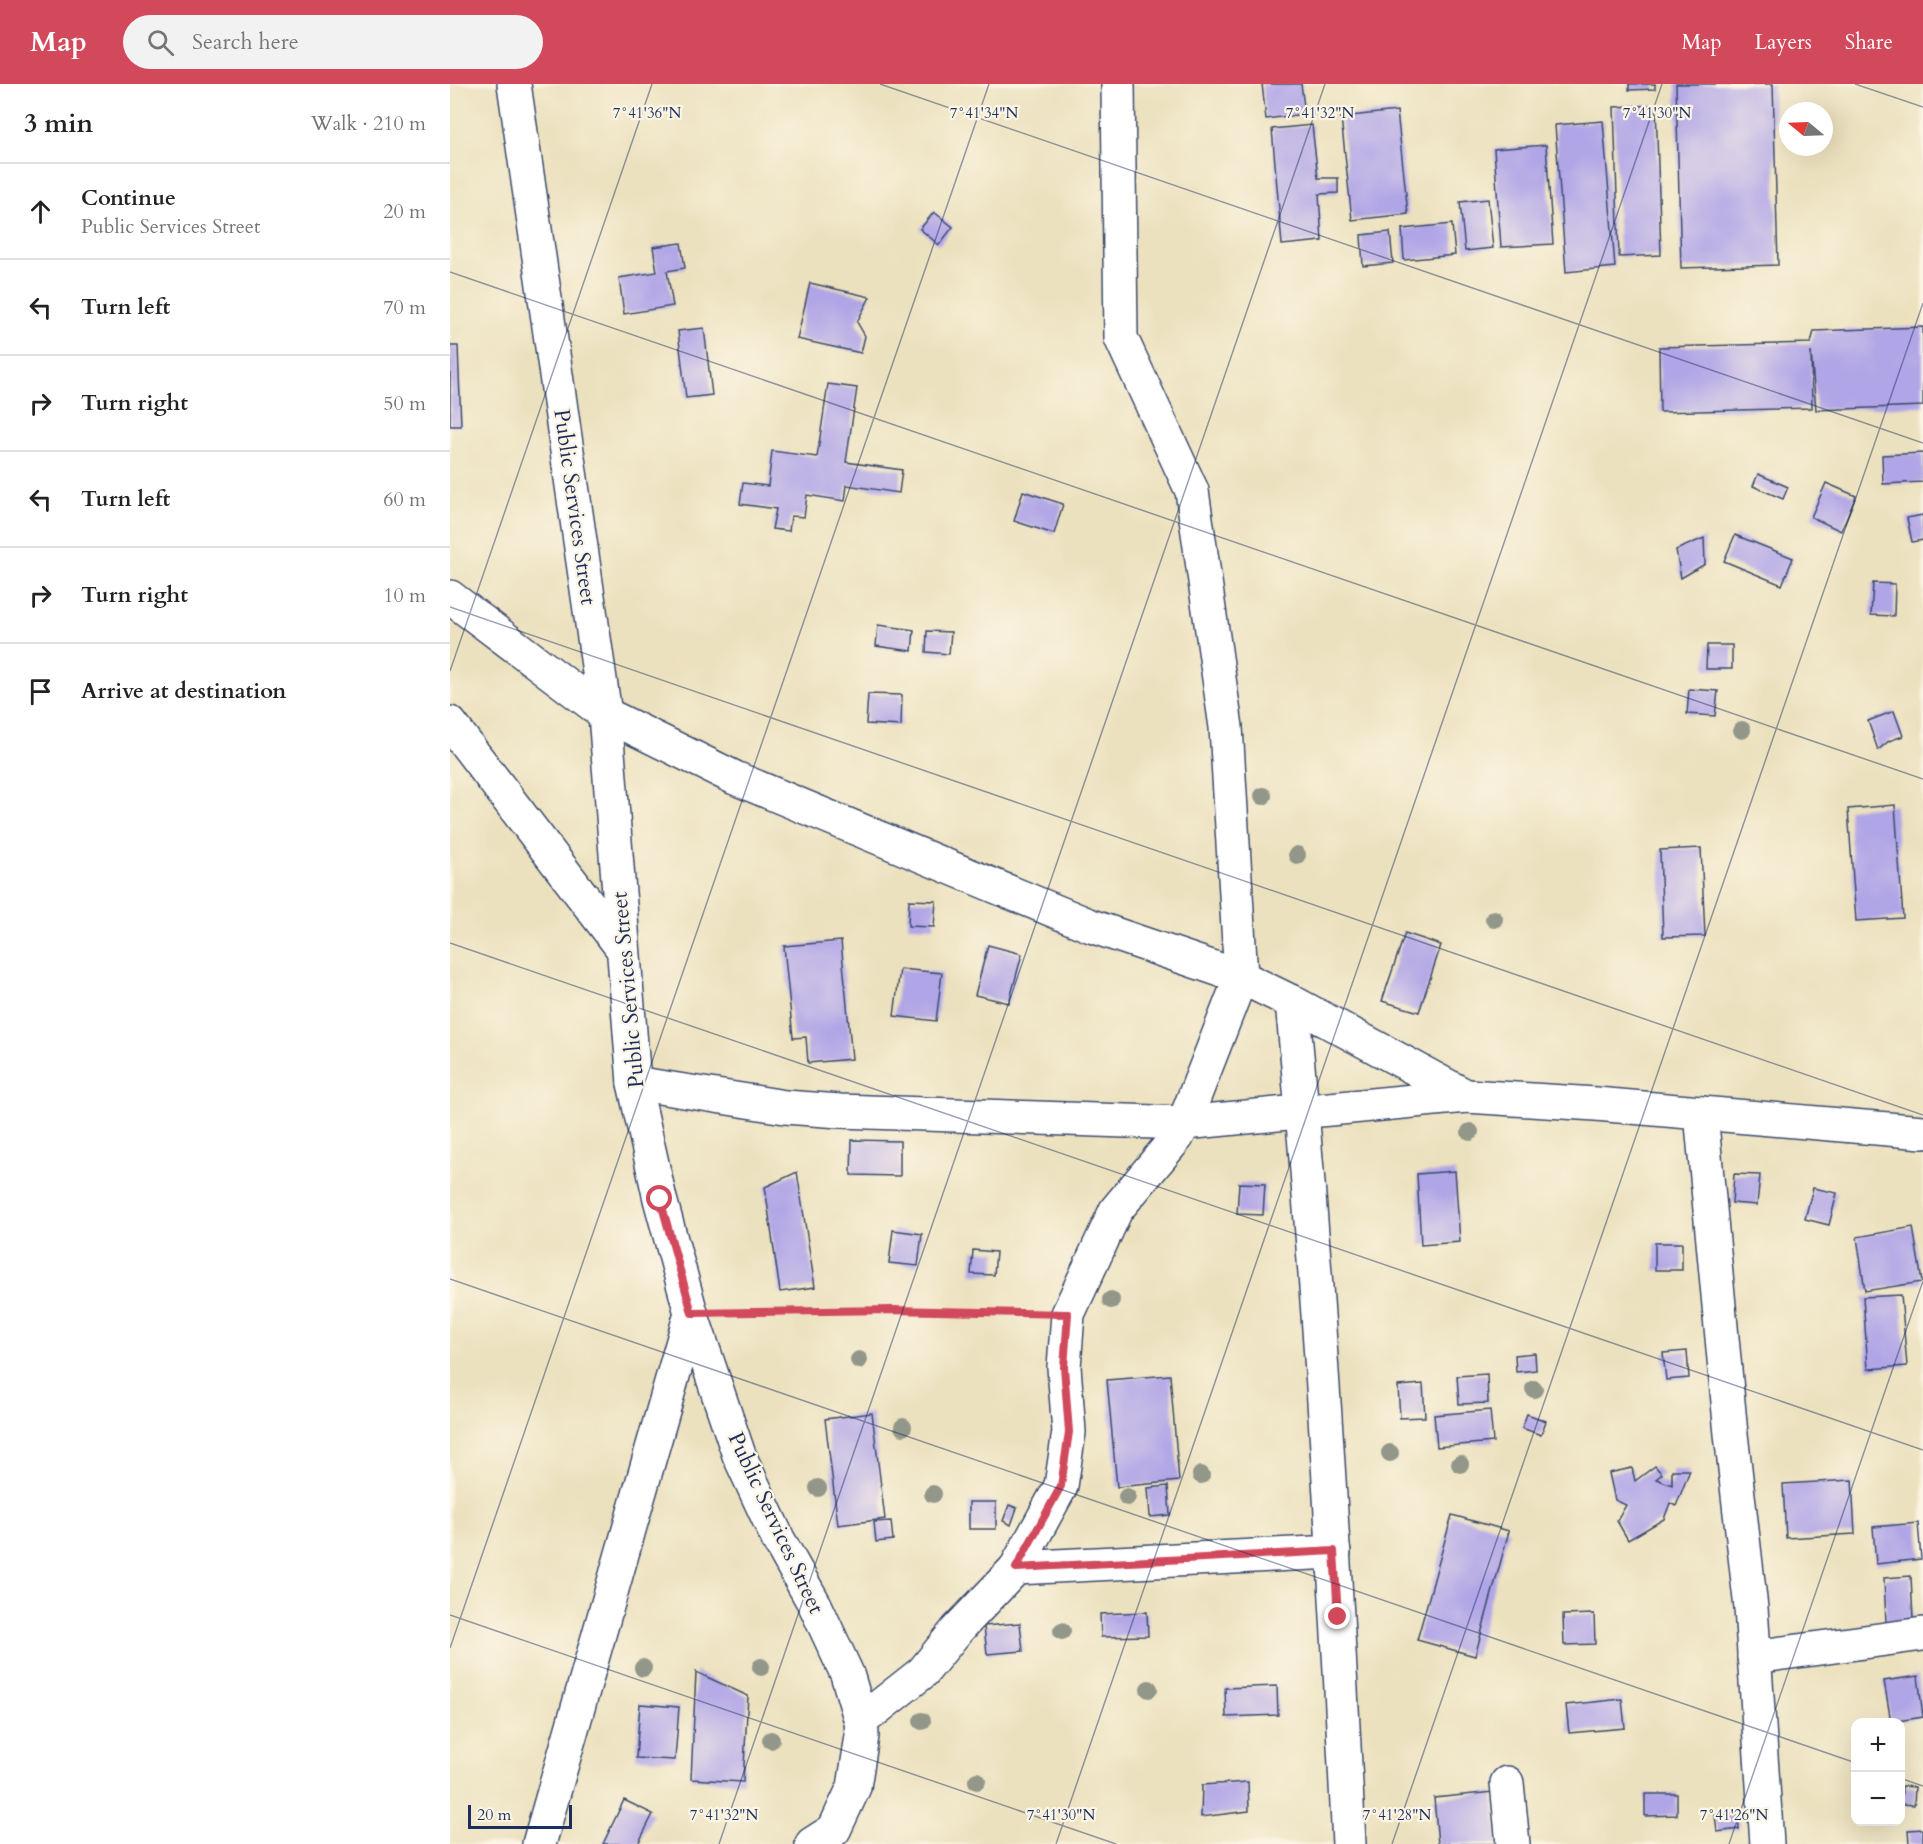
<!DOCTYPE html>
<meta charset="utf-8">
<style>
body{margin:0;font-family:Cardo,serif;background:#f2f2f2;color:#222}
.controls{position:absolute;right:18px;bottom:18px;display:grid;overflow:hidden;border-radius:12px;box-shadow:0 6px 24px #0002}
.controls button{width:54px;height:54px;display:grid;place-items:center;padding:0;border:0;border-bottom:2px solid #e0e0e0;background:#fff;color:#222;font:30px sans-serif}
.compass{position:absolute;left:1329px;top:18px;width:54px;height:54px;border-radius:50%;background:#fff;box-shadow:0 6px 24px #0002;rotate:289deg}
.scale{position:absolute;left:18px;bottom:15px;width:104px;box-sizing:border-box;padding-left:6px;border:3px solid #1b2f5e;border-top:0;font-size:16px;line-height:21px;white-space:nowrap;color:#1b2f5e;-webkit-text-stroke:4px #fcf5e5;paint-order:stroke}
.stop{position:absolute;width:18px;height:18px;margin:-14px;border:4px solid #d1495b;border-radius:50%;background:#fff}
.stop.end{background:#d1495b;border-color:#fff;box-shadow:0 2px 6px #0008}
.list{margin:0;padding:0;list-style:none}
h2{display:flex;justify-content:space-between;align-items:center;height:78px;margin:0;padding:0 24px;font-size:26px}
h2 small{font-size:20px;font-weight:400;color:#767676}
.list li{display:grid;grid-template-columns:39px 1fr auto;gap:18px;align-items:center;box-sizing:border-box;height:96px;padding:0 24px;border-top:2px solid #e0e0e0}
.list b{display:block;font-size:22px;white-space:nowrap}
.list p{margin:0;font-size:20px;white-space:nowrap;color:#767676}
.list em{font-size:20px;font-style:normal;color:#767676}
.icon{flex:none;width:33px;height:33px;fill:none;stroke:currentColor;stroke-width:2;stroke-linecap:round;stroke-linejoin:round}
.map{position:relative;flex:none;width:1473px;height:1760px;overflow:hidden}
header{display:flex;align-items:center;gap:36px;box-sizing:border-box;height:84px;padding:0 30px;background:#d1495b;color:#fff}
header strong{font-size:28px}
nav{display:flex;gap:33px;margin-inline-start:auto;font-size:21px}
.search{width:420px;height:54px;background:#f2f2f2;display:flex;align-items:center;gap:15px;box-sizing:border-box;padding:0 21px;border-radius:33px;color:#767676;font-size:22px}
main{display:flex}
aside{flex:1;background:#fff}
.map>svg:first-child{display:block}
.building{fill:#b0a5e6}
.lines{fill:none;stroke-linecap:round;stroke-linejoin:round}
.minor-casing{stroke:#3a4a6c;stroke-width:36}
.path{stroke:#3a4a6c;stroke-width:4;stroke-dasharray:4.5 4.5;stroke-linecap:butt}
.minor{stroke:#fff;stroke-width:33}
.tree{fill:#92978a}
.route{stroke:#d1495b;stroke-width:8}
.ticks{fill:none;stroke:#1b2f5e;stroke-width:1.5;stroke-opacity:0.45}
.labels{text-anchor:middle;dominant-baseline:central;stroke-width:4.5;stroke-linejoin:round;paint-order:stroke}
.street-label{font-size:22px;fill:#1b2f5e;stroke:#fcf5e5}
.ticks-label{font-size:15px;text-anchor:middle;fill:#1b2f5e;stroke:#fcf5e5;stroke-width:4.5;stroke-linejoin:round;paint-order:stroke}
</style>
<header>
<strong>Map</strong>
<div class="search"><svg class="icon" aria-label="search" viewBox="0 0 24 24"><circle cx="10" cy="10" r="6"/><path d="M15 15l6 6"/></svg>Search here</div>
<nav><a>Map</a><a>Layers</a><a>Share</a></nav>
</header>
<main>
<aside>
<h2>3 min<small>Walk · 210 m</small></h2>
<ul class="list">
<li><svg class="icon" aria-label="ahead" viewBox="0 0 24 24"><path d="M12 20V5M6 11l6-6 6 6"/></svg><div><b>Continue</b><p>Public Services Street</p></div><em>20 m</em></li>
<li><svg class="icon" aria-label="left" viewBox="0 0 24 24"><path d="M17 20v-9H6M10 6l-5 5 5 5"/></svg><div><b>Turn left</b></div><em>70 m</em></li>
<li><svg class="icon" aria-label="right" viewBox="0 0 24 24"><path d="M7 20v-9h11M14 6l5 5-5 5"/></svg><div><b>Turn right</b></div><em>50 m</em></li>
<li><svg class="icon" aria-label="left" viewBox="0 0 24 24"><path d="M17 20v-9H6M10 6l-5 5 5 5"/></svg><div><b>Turn left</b></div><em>60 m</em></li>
<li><svg class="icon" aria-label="right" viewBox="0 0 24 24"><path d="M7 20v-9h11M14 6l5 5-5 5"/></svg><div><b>Turn right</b></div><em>10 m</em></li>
<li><svg class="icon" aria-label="arrive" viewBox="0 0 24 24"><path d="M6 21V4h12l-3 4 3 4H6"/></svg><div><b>Arrive at destination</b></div></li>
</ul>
</aside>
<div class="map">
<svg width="1473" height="1760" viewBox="0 0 1473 1760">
<rect width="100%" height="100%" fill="#fcf5e5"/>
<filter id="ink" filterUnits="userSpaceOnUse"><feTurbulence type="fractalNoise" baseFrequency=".0167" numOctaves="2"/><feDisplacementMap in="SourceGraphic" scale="12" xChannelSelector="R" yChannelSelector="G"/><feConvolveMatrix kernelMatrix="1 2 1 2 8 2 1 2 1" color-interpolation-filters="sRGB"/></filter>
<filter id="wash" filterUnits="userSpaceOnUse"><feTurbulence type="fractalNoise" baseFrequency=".008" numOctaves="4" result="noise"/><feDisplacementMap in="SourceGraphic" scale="24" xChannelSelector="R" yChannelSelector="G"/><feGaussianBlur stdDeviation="1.35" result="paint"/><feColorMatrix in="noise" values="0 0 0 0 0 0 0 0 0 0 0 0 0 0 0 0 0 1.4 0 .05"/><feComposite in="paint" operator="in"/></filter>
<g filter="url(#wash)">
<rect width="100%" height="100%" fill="#ece1be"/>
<g id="blocks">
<!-- building -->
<g class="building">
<polygon points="812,0 851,0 855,30 816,35"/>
<polygon points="1179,0 1205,0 1205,5 1179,6"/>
<polygon points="1226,0 1323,0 1328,181 1231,184"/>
<polygon points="1206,21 1211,171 1169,173 1164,23"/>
<polygon points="947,27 958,130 902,136 891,33"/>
<polygon points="1153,37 1165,183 1116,188 1105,41"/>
<polygon points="862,41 868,94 888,94 888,109 869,110 872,157 832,161 822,45"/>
<polygon points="1096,61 1103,160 1051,163 1044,65"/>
<polygon points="1038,115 1043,164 1015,167 1010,118"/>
<polygon points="484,128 503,143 489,161 470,145"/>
<polygon points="1002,140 1005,171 954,176 952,145"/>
<polygon points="940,148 943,179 913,182 911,151"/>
<polygon points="231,159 235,184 217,187 223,222 174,230 169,194 207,188 203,163"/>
<polygon points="360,199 420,213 407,238 415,252 411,269 347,255"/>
<polygon points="1473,243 1473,322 1366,326 1361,268 1362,324 1210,328 1209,263 1361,259 1364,247"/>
<polygon points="254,244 262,311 236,314 228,247"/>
<polygon points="0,262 8,262 11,342 0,342"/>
<polygon points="378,300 407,304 396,378 452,386 449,409 397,401 395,417 357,411 354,433 341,432 339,447 322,445 326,425 290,420 293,399 318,402 322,367 367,373"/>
<polygon points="1473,369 1473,398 1433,400 1432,371"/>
<polygon points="1308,390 1338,403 1333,415 1303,402"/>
<polygon points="1376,399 1406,412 1391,447 1361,433"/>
<polygon points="573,407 613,420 604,450 564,437"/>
<polygon points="1473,431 1473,456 1462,458 1457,434"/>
<polygon points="1285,451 1343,474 1332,501 1274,477"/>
<polygon points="1254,454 1255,480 1231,494 1226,466"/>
<polygon points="1423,499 1445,500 1444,532 1421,531"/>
<polygon points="428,541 464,546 462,567 426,562"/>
<polygon points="477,547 501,548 499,570 476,568"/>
<polygon points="1257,561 1282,561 1282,585 1256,585"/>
<polygon points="1239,605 1268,607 1265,632 1237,630"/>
<polygon points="418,610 452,611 451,642 416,640"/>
<polygon points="1444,627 1453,652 1439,657 1428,666 1418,637"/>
<polygon points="1445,721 1453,834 1406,837 1398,725"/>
<polygon points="1251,764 1255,852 1213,853 1210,766"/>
<polygon points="459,816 486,817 484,843 458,842"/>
<polygon points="955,849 991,861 969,928 932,917"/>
<polygon points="391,857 402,975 358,979 356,953 343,954 334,862"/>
<polygon points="538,861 572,870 559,919 525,911"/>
<polygon points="450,885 492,889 486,937 444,932"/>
<polygon points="402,1056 450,1057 450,1092 401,1091"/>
<polygon points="1005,1087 1010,1158 971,1161 967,1090"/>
<polygon points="347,1088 365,1203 330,1208 315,1103"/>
<polygon points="1284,1090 1310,1091 1307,1121 1282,1119"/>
<polygon points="789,1099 815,1100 813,1131 787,1130"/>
<polygon points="1363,1104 1387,1109 1379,1141 1355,1135"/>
<polygon points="1463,1143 1472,1198 1415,1207 1407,1153"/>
<polygon points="443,1146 472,1150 468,1182 439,1179"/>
<rect x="1205" y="1159" width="27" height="27"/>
<polygon points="523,1166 546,1168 544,1191 521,1190"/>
<polygon points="1451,1211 1457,1282 1418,1285 1413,1213"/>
<polygon points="1237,1267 1239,1294 1216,1296 1213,1269"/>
<polygon points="1085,1269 1086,1286 1066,1288 1065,1271"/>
<polygon points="1037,1290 1038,1319 1009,1320 1007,1292"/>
<polygon points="720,1291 729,1397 667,1403 657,1296"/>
<polygon points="973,1300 975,1333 950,1334 948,1302"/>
<polygon points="1040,1326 1043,1358 987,1363 984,1331"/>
<polygon points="422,1329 435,1435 388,1441 375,1335"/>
<polygon points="1077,1330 1096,1337 1091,1351 1072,1344"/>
<polygon points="1205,1382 1212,1390 1206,1395 1222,1401 1222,1386 1240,1386 1226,1422 1220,1419 1214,1435 1178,1456 1167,1437 1176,1421 1165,1416 1159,1389 1182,1384 1185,1397"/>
<polygon points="1402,1396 1405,1450 1336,1454 1333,1400"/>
<polygon points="718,1402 720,1431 700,1433 698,1404"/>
<rect x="519" y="1418" width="27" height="27"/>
<polygon points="559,1421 567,1424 561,1441 553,1437"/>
<polygon points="1002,1431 1059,1447 1025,1572 967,1556"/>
<polygon points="441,1437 443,1456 426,1458 424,1438"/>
<polygon points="1468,1439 1471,1475 1426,1480 1423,1443"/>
<polygon points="1461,1492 1463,1537 1436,1539 1434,1494"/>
<polygon points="697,1528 698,1552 651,1553 650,1530"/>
<polygon points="1144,1530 1145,1560 1114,1561 1113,1531"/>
<polygon points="570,1539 573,1567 537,1570 534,1542"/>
<polygon points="246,1588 298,1612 293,1698 241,1695"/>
<polygon points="1468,1592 1473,1633 1441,1638 1434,1597"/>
<polygon points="827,1602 828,1631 776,1633 775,1604"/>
<polygon points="1172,1615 1175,1644 1119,1649 1116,1621"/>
<polygon points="190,1620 229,1623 225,1676 186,1674"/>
<polygon points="798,1698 799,1727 751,1733 752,1701"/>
<polygon points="1452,1702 1465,1703 1464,1721 1451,1720"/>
<polygon points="1043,1708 1048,1760 988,1760 984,1714"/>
<polygon points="1195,1710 1227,1710 1227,1731 1195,1732"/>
<polygon points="174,1716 203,1730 188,1760 153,1760"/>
<polygon points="1288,1729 1289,1745 1267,1748 1265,1731"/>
<polygon points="1473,1745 1473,1760 1459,1760 1458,1746"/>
</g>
</g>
</g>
<g filter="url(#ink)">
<use href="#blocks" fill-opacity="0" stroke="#3a4a6c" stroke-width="1.5"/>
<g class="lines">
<defs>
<g id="minor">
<polyline points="64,0 155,630 184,999 210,1115 241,1229 289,1371 328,1455 365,1521 397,1590 411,1637 412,1652 404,1703 384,1746 362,1760"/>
<polyline points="0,513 155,630 285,694 641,842 791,893 842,918 1016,1012"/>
<polyline points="0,639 173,865"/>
<path d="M842 918C869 1198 885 1479 899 1760"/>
<polyline points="184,999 335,1023 390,1027 734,1039 1016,1012 1146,1020 1473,1048"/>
<polyline points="1251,1029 1281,1350 1301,1524 1317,1760"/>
<polyline points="566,1484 884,1468"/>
<polyline points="1304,1573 1473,1550"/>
<polyline points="411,1637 473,1588 507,1546 566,1484 611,1402 619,1348 614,1283 618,1230 666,1126 727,1053 734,1039 791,893 776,643 742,407 671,254 668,0"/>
<polyline points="1057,1699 1063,1760"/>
<polyline points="89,1760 241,1229"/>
</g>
</defs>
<!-- minor casing -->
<use href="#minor" class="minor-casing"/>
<!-- path -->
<polyline class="path" points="275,1228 442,1226 586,1230"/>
<!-- minor -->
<use href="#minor" class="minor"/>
</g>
<!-- trees -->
<g class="tree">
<circle cx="1292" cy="646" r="9"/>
<circle cx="813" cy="712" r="9"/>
<circle cx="847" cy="771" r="9"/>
<circle cx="1044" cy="835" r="9"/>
<circle cx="1020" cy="1048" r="9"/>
<circle cx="661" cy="1216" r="9"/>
<circle cx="409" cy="1276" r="9"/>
<circle cx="1084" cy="1305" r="9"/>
<circle cx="453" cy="1343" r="9"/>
<circle cx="940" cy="1369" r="9"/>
<circle cx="1010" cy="1380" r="9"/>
<circle cx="751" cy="1391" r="9"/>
<circle cx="368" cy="1404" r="9"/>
<circle cx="483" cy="1410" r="9"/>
<circle cx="677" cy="1413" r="9"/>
<circle cx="612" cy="1547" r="9"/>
<circle cx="311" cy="1583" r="9"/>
<circle cx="193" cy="1584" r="9"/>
<circle cx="699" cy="1605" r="9"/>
<circle cx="472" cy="1637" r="9"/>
<circle cx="321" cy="1656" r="9"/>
<circle cx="527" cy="1697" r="9"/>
</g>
</g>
<g class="lines" filter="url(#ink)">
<!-- route -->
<polyline class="route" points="210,1115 242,1229 442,1226 618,1230 614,1283 619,1348 611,1402 566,1484 884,1467 888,1533"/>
</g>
<!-- ticks -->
<path class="ticks" d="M430 0 1473 359M1405 0 1473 23M0 188 1473 695M0 523 1473 1031M0 587 202 0M0 859 1473 1366M0 1195 1406 1679M0 1531 666 1760M0 1564 539 0M1450 1694 1473 1702M269 1760 875 0M606 1760 1212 0M942 1760 1473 219M1279 1760 1473 1197"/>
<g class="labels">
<!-- street labels -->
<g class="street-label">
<text transform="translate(125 423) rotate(82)">Public Services Street</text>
<text transform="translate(178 906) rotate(-95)">Public Services Street</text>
<text transform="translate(326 1439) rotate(65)">Public Services Street</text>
</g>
</g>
<g class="ticks-label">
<text x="197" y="34">7°41'36"N</text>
<text x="534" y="34">7°41'34"N</text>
<text x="870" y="34">7°41'32"N</text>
<text x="1207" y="34">7°41'30"N</text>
<text x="274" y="1736">7°41'32"N</text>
<text x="611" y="1736">7°41'30"N</text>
<text x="947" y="1736">7°41'28"N</text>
<text x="1284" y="1736">7°41'26"N</text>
</g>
</svg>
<div class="controls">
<button>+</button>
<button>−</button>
</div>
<svg class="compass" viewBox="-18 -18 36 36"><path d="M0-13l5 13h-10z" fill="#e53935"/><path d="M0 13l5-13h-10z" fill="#767676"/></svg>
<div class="scale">20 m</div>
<div class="stop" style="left:210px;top:1115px"></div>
<div class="stop end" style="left:888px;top:1533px"></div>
</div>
</main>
